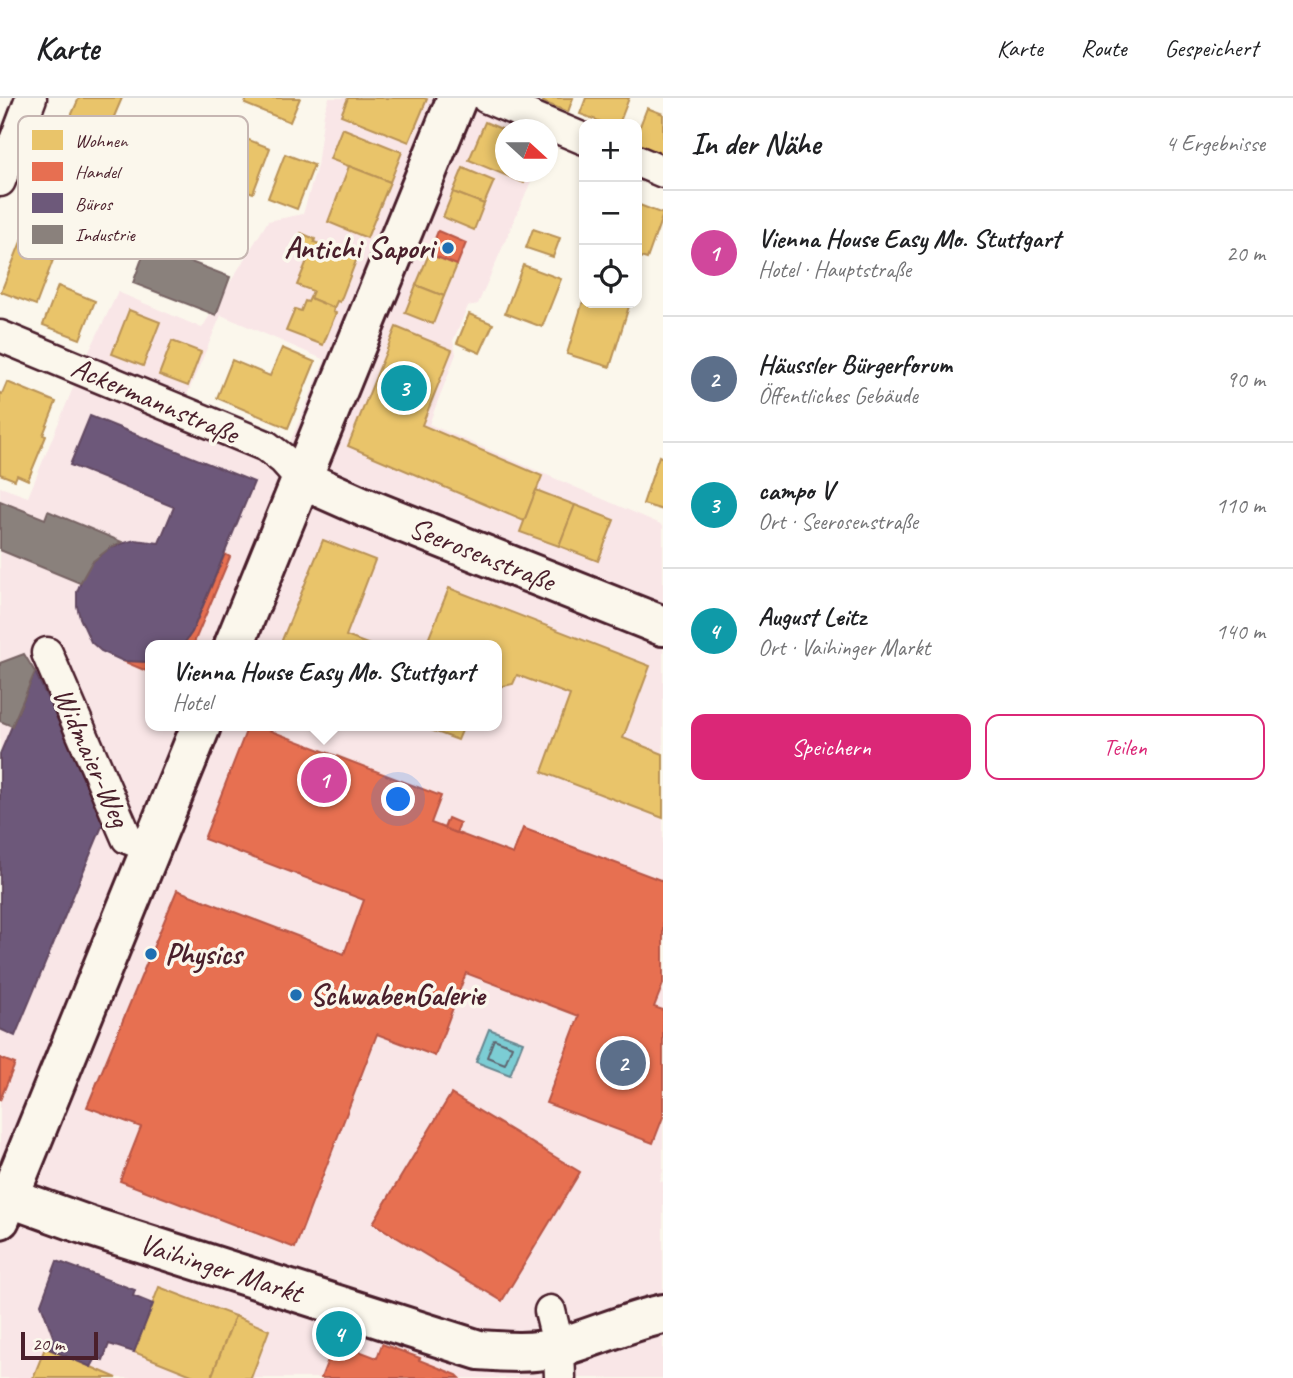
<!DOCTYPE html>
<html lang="de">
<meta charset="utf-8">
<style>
body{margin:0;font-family:Caveat,sans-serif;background:#f6f6f6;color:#202124}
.controls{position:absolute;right:21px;top:21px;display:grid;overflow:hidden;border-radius:14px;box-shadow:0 4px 10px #0003}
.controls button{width:63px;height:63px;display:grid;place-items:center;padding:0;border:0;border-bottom:2px solid #e0e0e0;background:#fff;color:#202124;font:35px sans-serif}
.compass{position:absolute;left:495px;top:21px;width:63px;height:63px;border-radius:50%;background:#fff;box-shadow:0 4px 10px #0003;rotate:111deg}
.scale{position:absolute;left:21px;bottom:18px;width:77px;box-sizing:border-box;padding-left:7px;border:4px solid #4a1f2b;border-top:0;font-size:19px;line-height:24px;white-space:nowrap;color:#4a1f2b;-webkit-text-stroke:5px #fbf7ec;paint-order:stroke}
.you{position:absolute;left:399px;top:702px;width:24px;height:24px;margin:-18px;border:5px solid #fff;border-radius:50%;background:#1a73e8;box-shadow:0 0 0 10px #1a73e833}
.badge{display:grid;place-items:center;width:46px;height:46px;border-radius:50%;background:#db2777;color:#fff;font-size:23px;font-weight:700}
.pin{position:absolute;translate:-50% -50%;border:4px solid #fff;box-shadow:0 2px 7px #0006}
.popup{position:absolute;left:145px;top:542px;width:357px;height:91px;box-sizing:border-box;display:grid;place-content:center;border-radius:14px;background:#fff;filter:drop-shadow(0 2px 5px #0005);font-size:23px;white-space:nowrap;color:#757577}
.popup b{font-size:26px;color:#202124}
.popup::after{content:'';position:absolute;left:50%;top:100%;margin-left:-14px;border:14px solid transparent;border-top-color:#fff}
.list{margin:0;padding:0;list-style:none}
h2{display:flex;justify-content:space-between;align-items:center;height:91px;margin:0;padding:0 28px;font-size:30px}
h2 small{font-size:23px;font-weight:400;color:#757577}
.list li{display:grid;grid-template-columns:46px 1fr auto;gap:21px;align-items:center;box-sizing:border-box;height:126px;padding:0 28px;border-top:2px solid #e0e0e0}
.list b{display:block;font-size:26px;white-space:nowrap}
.list p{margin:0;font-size:23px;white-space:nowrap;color:#757577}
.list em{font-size:23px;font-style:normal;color:#757577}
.actions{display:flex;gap:14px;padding:21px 28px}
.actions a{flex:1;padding:16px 0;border:2px solid #db2777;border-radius:14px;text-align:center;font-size:24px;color:#db2777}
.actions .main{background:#db2777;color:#fff}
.icon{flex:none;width:38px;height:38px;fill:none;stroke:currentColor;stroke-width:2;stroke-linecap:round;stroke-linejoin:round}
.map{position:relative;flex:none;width:663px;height:1280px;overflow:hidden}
header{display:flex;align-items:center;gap:42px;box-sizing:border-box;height:98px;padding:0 35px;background:#fff;border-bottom:2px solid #e0e0e0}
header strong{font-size:33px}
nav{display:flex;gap:38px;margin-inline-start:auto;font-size:24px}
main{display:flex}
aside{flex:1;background:#fff}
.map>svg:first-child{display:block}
.built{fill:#f9e6e7;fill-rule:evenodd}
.water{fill:#7ccdd4;stroke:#688790;stroke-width:2}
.homes{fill:#e9c46a;stroke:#b99257;stroke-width:2}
.shops{fill:#e76f51;stroke:#b85746;stroke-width:2}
.offices{fill:#6d597a;stroke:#624862;stroke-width:2}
.industry{fill:#8a817c;stroke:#776464;stroke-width:2}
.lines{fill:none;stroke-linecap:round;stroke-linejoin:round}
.shore{stroke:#5e656f;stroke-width:2}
.street-casing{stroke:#4a1f2b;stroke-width:35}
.secondary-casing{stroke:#4a1f2b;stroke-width:44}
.street{stroke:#fbf7ec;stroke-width:30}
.secondary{stroke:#fbf7ec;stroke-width:38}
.poi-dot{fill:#1f6fb2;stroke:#fbf7ec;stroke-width:2.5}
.labels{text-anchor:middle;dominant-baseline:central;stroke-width:7;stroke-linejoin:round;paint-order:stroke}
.poi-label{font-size:30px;font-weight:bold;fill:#4a1f2b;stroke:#fbf7ec;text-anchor:start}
.street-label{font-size:30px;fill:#4a1f2b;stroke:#fbf7ec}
.key{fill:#fbf7ec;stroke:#c6b6b2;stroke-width:2}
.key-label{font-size:19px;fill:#4a1f2b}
</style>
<header>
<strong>Karte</strong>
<nav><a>Karte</a><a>Route</a><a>Gespeichert</a></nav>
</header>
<main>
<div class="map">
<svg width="663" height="1280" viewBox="0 0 663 1280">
<rect width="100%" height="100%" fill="#fbf7ec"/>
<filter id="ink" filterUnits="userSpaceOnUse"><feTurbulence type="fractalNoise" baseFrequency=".0143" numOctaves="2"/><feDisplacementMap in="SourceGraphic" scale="14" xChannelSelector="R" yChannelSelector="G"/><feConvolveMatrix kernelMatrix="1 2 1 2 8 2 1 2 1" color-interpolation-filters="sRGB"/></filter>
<g filter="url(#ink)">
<!-- built -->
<path class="built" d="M329 0H534L531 9 541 31 506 32V74H535L478 206 468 208 453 243 456 256 429 326 663 427V1073L660 1083 663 1084V1280H0V389L28 399 82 268 118 194 202 230 268 123 303 116 317 68 324 15ZM221 217 325 262 288 349 182 309ZM151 547H497V628H151Z"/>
<!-- water -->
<polygon class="water" points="489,931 523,944 510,977 476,964"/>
<!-- homes -->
<g class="homes">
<polygon points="79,0 122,0 105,40 68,25"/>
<polygon points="247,0 300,0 290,24 245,6"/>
<polygon points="348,0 424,0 427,1 409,44 341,17"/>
<polygon points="545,0 573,0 568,14 543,4"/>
<polygon points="586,0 629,0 619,26 607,26 580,16"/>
<polygon points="647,10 663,16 663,59 637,49 637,36"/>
<polygon points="485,24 506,33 506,74 529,74 524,85 469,62"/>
<polygon points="342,30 402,54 390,84 330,61"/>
<polygon points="75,38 116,53 100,94 59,78"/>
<polygon points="241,39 270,50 253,95 224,84"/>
<polygon points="285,56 314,67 297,111 268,100"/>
<polygon points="349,68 390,84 367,140 328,124"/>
<polygon points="463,70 494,83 484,106 453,94"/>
<polygon points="57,93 94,108 80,145 43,131"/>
<polygon points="192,94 234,111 215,156 173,138"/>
<polygon points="453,94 484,106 474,132 443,119"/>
<polygon points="637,106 663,116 647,161 637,158"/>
<polygon points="533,131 560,140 553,159 526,150"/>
<polygon points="301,135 315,141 314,144 357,160 340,204 337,203 334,210 310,200 313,193 297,187 309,158 294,152"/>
<polygon points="22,141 56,154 36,207 1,194"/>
<polygon points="429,156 457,167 444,198 416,187"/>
<polygon points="523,167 561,181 542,229 505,215"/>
<polygon points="416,187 444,198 433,226 405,215"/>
<polygon points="58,188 95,203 80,241 43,227"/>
<polygon points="310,200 334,210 333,214 336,215 323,247 286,233 295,211 301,213 305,203 308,204"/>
<polygon points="584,200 584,205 630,205 610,269 567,256"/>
<polygon points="129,212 160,224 143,268 112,256"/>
<polygon points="469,216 493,226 480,255 457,245"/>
<polygon points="396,229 452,252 422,327 542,378 524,423 348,348"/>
<polygon points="172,243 201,254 188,288 159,277"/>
<polygon points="282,250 315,264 288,330 217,300 232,262 270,278"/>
<polygon points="7,284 56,304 43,337 46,338 28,382 17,377 15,382 0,376 0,295 2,296"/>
<polygon points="659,358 663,360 663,412 643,406"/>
<polygon points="536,392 575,407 559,448 520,434"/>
<polygon points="575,407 614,422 598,463 559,448"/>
<polygon points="323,442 375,462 346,538 370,547 280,547"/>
<polygon points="449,490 650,568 623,640 663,656 663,720 542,674 570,597 517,577 513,586 499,589 497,547 426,547"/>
<polygon points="420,628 464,628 458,642"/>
<polygon points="159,1189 235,1218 211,1280 199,1280 134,1254"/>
<polygon points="235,1218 269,1232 251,1280 211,1280"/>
<polygon points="45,1250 49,1251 117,1280 33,1280"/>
</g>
<!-- shops -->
<g class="shops">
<polygon points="438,133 466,145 457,167 429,156"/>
<polygon points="225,456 230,459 193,547 183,547 192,534"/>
<polygon points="123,563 151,564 151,575"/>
<polygon points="248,628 258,628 441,698 431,725 513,756 523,730 663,783 663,886 654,909 663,912 663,1019 653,1045 546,1005 579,918 466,875 435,958 377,936 295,1150 120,1083 141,1029 87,1009 177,792 344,856 364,802 204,741"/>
<polygon points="448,720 460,725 456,735 444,730"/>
<polygon points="0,960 15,966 0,1002"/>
<polygon points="451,996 580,1074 502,1203 373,1125"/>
<polygon points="335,1244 377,1260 382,1246 420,1260 419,1262 457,1277 460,1280 321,1280"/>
</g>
<!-- offices -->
<g class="offices">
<polygon points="90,318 254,384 192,534 183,547 151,547 151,564 123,563 101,553 91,544 80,520 77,508 77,494 85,473 92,464 111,449 135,442 159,445 174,409 70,367"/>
<polygon points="35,574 105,721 15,938 0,931 0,656"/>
<polygon points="57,1163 135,1192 133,1198 153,1206 134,1254 109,1246 103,1262 96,1260 91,1269 49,1251 54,1241 41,1206"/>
</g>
<!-- industry -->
<g class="industry">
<polygon points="147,147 230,179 216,217 133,185"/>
<polygon points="0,403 45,421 48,413 122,444 111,449 92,464 80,485 0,452"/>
<polygon points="24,556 35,574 12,628 0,623 0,565"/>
</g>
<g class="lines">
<!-- shore -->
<polygon class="shore" points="494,941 512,948 505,966 487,959"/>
<defs>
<g id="street">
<polyline points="487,0 584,41"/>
<polyline points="637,63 663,74"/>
<polyline points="0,83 31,0"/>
<polyline points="0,238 266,348 283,361 301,381"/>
<polyline points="47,555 127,740 151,750"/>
<polyline points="550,1213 559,1250 560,1280"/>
</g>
<g id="secondary">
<path id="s1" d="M301 381 364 409 663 528"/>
<polyline points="234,547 457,0"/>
<path id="s2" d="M0 1096 89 1128 479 1252C505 1254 534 1256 560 1249 595 1239 627 1224 663 1216"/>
<polyline points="0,1121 201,628"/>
</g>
</defs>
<!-- street casing -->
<use href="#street" class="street-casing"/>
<!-- secondary casing -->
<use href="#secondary" class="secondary-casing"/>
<!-- street -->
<use href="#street" class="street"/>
<!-- secondary -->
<use href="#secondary" class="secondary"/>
</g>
</g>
<!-- markers -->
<g class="poi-dot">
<circle cx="448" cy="150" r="7"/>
<circle cx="151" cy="856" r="7"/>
<circle cx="296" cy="897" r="7"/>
</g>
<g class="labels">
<!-- poi labels -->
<g class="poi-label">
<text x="434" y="150" text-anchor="end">Antichi Sapori</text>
<text x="165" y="856">Physics</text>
<text x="310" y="897">SchwabenGalerie</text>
</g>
<!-- street labels -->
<g class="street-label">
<text transform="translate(155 302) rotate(23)">Ackermannstraße</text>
<text stroke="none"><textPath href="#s1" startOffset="196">Seerosenstraße</textPath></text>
<text transform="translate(92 659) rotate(66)">Widmaier-Weg</text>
<text stroke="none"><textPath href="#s2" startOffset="233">Vaihinger Markt</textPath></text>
</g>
</g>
<!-- legend -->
<rect x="18" y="18" width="230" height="143" rx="10" class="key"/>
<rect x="32" y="32" width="31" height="20" fill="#e9c46a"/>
<rect x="32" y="64" width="31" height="19" fill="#e76f51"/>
<rect x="32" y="95" width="31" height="20" fill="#6d597a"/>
<rect x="32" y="127" width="31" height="19" fill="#8a817c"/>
<g class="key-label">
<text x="75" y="49">Wohnen</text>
<text x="75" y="80">Handel</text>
<text x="75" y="112">Büros</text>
<text x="75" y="143">Industrie</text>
</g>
</svg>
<div class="controls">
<button>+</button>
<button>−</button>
<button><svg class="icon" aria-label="locate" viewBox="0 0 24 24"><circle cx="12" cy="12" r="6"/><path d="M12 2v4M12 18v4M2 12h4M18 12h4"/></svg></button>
</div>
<svg class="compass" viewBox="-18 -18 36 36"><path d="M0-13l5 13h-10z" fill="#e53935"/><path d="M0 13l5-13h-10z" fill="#757577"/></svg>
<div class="scale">20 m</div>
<div class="you"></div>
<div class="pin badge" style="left:324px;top:682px;background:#d1479c">1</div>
<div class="popup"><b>Vienna House Easy Mo. Stuttgart</b>Hotel</div>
<div class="pin badge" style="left:623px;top:965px;background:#5c6f8a">2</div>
<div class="pin badge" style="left:404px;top:290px;background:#0f9aa8">3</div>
<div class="pin badge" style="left:339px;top:1236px;background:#0f9aa8">4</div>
</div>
<aside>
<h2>In der Nähe<small>4 Ergebnisse</small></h2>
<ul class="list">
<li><span class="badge" style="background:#d1479c">1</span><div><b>Vienna House Easy Mo. Stuttgart</b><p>Hotel · Hauptstraße</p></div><em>20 m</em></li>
<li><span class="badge" style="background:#5c6f8a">2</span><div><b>Häussler Bürgerforum</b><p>Öffentliches Gebäude</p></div><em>90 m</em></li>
<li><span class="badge" style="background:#0f9aa8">3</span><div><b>campo V</b><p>Ort · Seerosenstraße</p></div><em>110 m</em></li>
<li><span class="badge" style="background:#0f9aa8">4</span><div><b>August Leitz</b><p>Ort · Vaihinger Markt</p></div><em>140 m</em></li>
</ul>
<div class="actions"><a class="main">Speichern</a><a>Teilen</a></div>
</aside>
</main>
